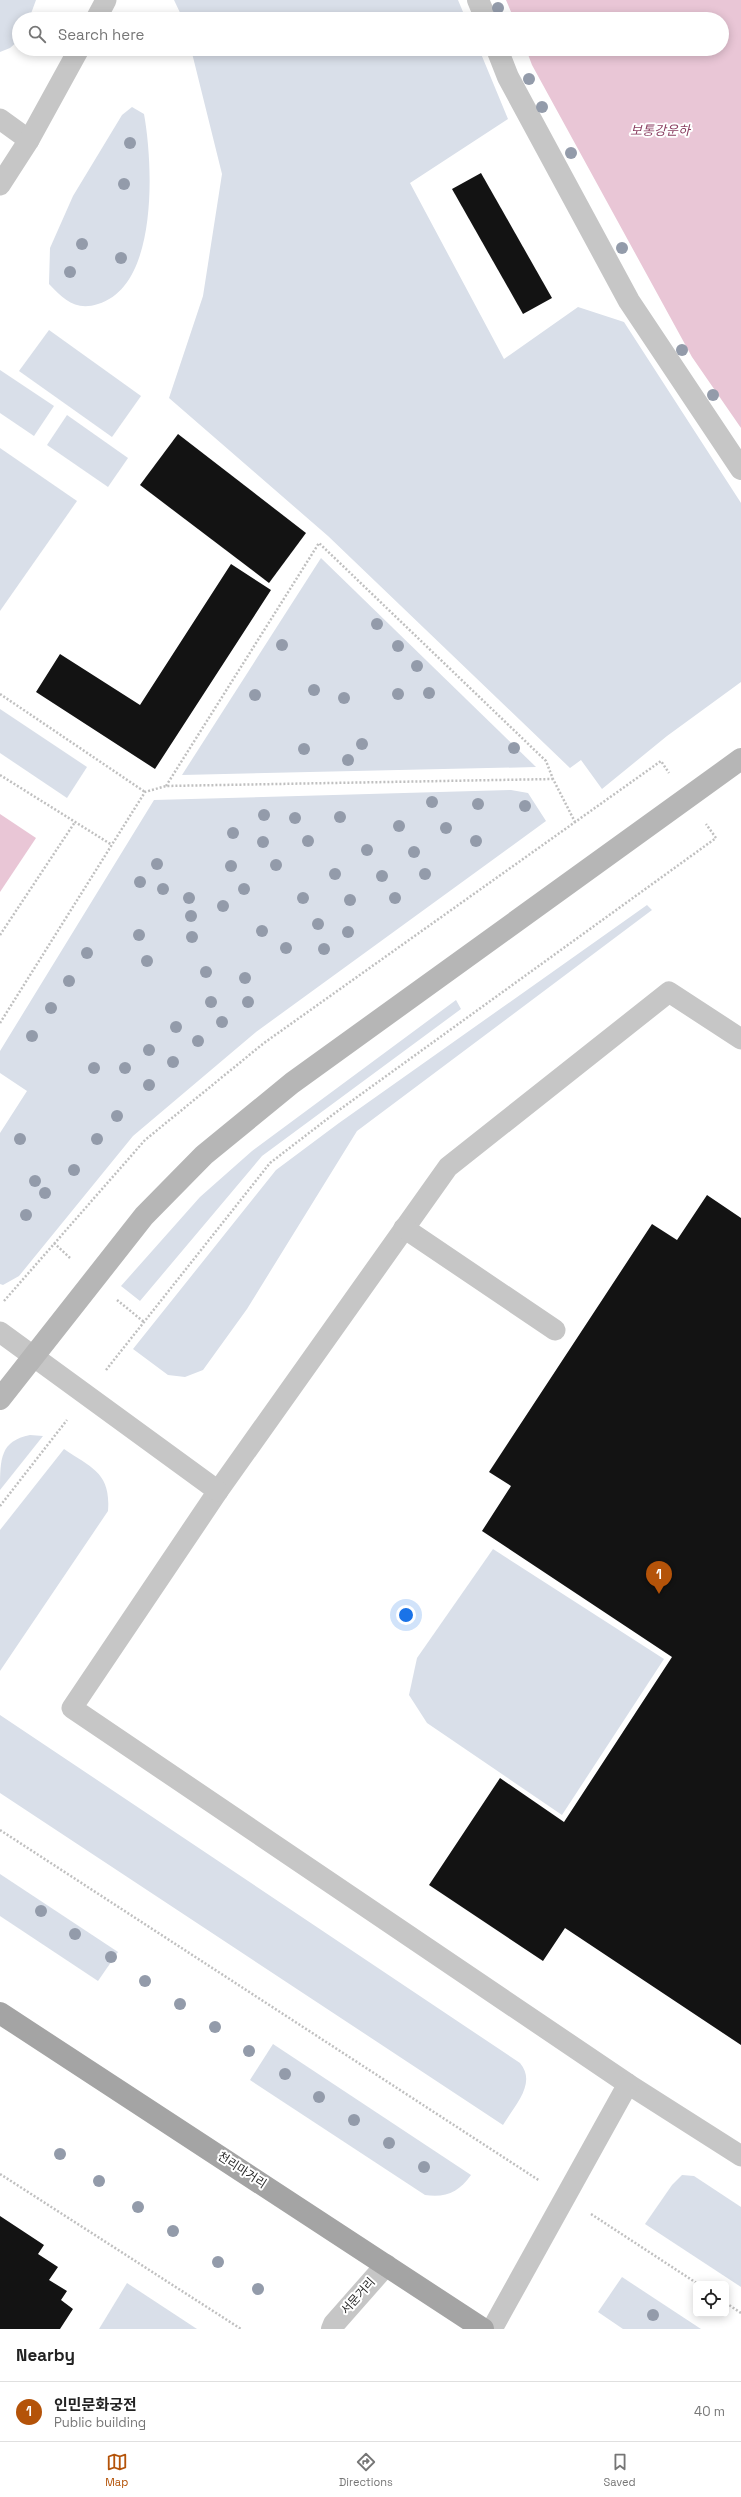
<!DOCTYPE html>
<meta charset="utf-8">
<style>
body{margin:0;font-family:"Space Grotesk","Noto Sans KR",sans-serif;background:#f2f2f2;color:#222}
.controls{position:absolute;right:12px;bottom:12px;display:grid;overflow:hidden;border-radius:6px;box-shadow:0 2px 10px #0003}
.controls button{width:36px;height:36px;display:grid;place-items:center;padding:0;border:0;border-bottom:1px solid #e0e0e0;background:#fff;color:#222;font:20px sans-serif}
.you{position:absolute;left:406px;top:1615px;width:14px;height:14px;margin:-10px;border:3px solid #fff;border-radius:50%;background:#1a73e8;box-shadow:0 0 0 6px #1a73e833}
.badge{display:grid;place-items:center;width:26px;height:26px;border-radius:50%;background:#b45309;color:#fff;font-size:13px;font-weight:700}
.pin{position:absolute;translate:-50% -33px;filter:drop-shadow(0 1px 2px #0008)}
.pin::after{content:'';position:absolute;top:21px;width:14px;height:12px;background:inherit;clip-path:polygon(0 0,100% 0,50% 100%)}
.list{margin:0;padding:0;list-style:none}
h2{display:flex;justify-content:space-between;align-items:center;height:52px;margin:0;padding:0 16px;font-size:17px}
h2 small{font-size:13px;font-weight:400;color:#767676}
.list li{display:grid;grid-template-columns:26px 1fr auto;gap:12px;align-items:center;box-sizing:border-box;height:60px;padding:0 16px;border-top:1px solid #e0e0e0}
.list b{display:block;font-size:15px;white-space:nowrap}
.list p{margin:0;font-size:13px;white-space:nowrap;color:#767676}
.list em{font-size:13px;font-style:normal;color:#767676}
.icon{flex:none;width:22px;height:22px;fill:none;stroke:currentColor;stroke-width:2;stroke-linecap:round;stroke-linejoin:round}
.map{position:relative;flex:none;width:741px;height:2329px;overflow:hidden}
.search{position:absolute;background:#fff;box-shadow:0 2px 10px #0003;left:12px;right:12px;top:12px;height:44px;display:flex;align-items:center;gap:10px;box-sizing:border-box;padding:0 14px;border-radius:22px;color:#767676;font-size:15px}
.sheet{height:112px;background:#fff}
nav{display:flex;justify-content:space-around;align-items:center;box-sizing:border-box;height:56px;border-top:1px solid #e0e0e0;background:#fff;font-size:11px;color:#767676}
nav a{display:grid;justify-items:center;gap:2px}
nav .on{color:#b45309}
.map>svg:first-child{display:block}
.green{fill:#d9dfe9}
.water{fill:#e9c6d6}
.building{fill:#131313}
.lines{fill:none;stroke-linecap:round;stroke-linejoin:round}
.path{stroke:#c0c0c0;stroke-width:2.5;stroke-dasharray:2 2;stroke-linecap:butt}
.lane{stroke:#c6c6c6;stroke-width:21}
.street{stroke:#c6c6c6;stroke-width:22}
.secondary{stroke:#b6b6b6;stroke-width:22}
.primary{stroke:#a4a4a4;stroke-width:22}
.tree{fill:#939baa}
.labels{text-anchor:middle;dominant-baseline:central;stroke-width:4;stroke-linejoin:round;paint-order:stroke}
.street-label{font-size:12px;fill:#2c2c2c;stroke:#fff}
.water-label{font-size:13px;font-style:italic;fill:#8a3e61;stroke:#fff}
</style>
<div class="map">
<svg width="741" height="2329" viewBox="0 0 741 2329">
<rect width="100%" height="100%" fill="#fff"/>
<!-- green -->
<g class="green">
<polygon points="0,0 36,0 29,19 19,19 19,40 10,48 0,52"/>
<polygon points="174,0 458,0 466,19 183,19"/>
<polygon points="191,49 479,49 508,119 410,183 504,359 578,307 624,322 741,503 741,682 667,736 602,789 581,760 570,768 328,536 169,398 203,296 222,174"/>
<path d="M132 107 144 114C153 164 159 286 98 304 76 311 64 300 49 284L50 248 73 196 122 115Z"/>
<polygon points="49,330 141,396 112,437 19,371"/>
<polygon points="0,370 54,406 34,436 0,413"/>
<polygon points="67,415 128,458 108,487 47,445"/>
<polygon points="0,448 77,501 0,611"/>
<polygon points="321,558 536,767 182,775"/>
<polygon points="0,709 87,767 67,798 0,753"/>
<polygon points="511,790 528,793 546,821 256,1032 133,1136 19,1276 3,1285 0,1284 0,1133 27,1091 0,1073 0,1051 154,800"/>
<polygon points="647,905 652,910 357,1131 247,1309 203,1370 185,1377 168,1375 133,1349 276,1170 339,1123"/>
<polygon points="456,1000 461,1009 262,1156 140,1301 121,1286 200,1197 252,1151"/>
<path d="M30 1435 43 1436 0 1490C0 1459 0 1441 30 1435Z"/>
<path d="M64 1449C92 1468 111 1473 108 1511L0 1671V1530Z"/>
<polygon points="493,1549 664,1659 562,1815 427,1723 409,1695 417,1658"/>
<path d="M0 1715 520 2063C537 2083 515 2105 503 2125L0 1793Z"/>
<polygon points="0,1874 118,1952 98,1981 0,1916"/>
<path d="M273 2044 471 2175C459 2192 446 2198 425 2195L250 2080Z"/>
<polygon points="682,2175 694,2176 741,2207 741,2287 645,2224 672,2185"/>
<polygon points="622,2277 701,2329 623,2329 598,2312"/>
<polygon points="127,2283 197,2329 99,2329"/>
</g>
<!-- water -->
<g class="water">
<polygon points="506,0 741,0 741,428 692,357 532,65 526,49 722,49 722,19 514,19"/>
<polygon points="0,814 36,838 0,892"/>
</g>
<!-- building -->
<g class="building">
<polygon points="481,173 552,298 523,314 452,189"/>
<polygon points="178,434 306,533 269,583 140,485"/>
<polygon points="231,564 271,590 155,769 36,692 60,654 140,705"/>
<polygon points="707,1195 741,1218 741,2045 565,1928 543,1961 429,1885 500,1778 564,1822 672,1657 482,1531 511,1486 489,1472 652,1224 677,1240"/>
<polygon points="0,2216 44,2245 38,2254 58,2267 49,2280 67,2291 61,2300 73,2309 60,2329 0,2329"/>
</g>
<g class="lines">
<!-- path -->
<g class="path">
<polyline points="0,694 145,792"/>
<polyline points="0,775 112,845"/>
<polyline points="166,786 319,543 546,761 553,779 575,822"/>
<polyline points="0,935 75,822"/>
<polyline points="0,1023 145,792 166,786 553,779"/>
<polyline points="54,1243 70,1258"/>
<polyline points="117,1300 144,1322"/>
<polyline points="4,1301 145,1140 264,1043 661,761 669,773"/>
<polyline points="106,1370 270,1163 335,1113 716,838 706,824"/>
<polyline points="0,1506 67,1420"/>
<polyline points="0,1830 540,2181"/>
<polyline points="0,2174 241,2329"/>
<polyline points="591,2214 698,2284"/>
<polyline points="726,2303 741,2313"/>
</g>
<!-- lane -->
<g class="lane">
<polyline points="96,19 106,0"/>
<polyline points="0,119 29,140"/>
<polyline points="0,185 29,140 79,49"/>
<polyline points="741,1039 669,992 448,1167 218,1491 72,1708 628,2084 741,2156"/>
<polyline points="404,1228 555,1330"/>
<polyline points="0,1332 218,1491"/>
<polyline points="492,2329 628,2084"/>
</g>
<!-- street -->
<g class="street">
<polyline points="478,0 486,19"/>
<polyline points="497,49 508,77 629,301 741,469"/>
<polyline points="332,2329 334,2324 386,2265"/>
</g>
<!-- secondary -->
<polyline class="secondary" points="0,1399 144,1216 204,1155 292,1083 741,759"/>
<!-- primary -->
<polyline class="primary" points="0,2013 483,2329"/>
</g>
<!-- trees -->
<g class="tree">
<circle cx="498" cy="8" r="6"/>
<circle cx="529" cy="79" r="6"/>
<circle cx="542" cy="107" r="6"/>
<circle cx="130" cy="143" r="6"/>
<circle cx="571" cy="153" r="6"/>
<circle cx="124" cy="184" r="6"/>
<circle cx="82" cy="244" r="6"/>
<circle cx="622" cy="248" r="6"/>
<circle cx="121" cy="258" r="6"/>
<circle cx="70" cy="272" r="6"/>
<circle cx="682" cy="350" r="6"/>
<circle cx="713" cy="395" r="6"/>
<circle cx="377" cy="624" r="6"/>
<circle cx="282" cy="645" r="6"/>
<circle cx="398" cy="646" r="6"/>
<circle cx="417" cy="666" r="6"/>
<circle cx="314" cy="690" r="6"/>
<circle cx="429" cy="693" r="6"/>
<circle cx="398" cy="694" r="6"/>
<circle cx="255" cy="695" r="6"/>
<circle cx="344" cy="698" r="6"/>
<circle cx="362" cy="744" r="6"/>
<circle cx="514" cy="748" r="6"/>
<circle cx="304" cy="749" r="6"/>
<circle cx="348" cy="760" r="6"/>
<circle cx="432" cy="802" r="6"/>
<circle cx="478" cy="804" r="6"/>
<circle cx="525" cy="806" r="6"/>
<circle cx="264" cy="815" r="6"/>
<circle cx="340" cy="817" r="6"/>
<circle cx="295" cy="818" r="6"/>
<circle cx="399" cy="826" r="6"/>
<circle cx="446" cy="828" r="6"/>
<circle cx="233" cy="833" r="6"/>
<circle cx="308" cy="841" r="6"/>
<circle cx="476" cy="841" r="6"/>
<circle cx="263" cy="842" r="6"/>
<circle cx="367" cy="850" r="6"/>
<circle cx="414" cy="852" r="6"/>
<circle cx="157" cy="864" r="6"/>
<circle cx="276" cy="865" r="6"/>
<circle cx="231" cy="866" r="6"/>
<circle cx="335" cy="874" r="6"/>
<circle cx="425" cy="874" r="6"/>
<circle cx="382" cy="876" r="6"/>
<circle cx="140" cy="882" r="6"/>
<circle cx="163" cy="889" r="6"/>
<circle cx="244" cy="889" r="6"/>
<circle cx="189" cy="898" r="6"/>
<circle cx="303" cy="898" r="6"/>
<circle cx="395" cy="898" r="6"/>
<circle cx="350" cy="900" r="6"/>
<circle cx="223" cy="906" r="6"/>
<circle cx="191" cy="916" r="6"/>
<circle cx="318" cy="924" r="6"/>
<circle cx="262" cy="931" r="6"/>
<circle cx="348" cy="932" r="6"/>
<circle cx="139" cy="935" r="6"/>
<circle cx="192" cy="937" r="6"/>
<circle cx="286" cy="948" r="6"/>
<circle cx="324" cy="949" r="6"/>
<circle cx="87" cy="953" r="6"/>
<circle cx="147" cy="961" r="6"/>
<circle cx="206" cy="972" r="6"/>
<circle cx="245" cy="978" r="6"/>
<circle cx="69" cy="981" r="6"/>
<circle cx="211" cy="1002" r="6"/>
<circle cx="248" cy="1002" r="6"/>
<circle cx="51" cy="1008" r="6"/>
<circle cx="222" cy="1022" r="6"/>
<circle cx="176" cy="1027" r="6"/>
<circle cx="32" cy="1036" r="6"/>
<circle cx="198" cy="1041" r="6"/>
<circle cx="149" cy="1050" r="6"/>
<circle cx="173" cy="1062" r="6"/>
<circle cx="94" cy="1068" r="6"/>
<circle cx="125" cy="1068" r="6"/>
<circle cx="149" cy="1085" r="6"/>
<circle cx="117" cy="1116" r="6"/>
<circle cx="20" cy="1139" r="6"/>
<circle cx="97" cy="1139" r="6"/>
<circle cx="74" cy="1170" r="6"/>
<circle cx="35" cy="1181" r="6"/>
<circle cx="45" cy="1193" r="6"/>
<circle cx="26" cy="1215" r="6"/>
<circle cx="41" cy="1911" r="6"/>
<circle cx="75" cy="1934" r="6"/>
<circle cx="111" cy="1957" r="6"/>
<circle cx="145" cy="1981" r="6"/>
<circle cx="180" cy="2004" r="6"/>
<circle cx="215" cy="2027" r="6"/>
<circle cx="249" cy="2051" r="6"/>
<circle cx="285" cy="2074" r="6"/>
<circle cx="319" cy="2097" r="6"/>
<circle cx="354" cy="2120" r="6"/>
<circle cx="389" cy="2143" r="6"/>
<circle cx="60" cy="2154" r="6"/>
<circle cx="424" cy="2167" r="6"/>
<circle cx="99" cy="2181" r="6"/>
<circle cx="138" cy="2207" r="6"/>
<circle cx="173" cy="2231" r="6"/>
<circle cx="218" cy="2262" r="6"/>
<circle cx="258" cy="2289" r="6"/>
<circle cx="653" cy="2315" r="6"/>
</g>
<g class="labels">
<!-- street labels -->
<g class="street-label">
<text transform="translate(242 2170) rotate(33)">천리마거리</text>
<text transform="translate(358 2296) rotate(-48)">서문거리</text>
</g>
<!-- water labels -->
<g class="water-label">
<text x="660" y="130">보통강운하</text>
</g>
</g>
</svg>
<div class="controls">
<button><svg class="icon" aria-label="locate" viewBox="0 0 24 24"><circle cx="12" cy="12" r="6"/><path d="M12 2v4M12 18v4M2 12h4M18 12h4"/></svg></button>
</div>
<div class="you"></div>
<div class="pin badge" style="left:659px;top:1594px">1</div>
<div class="search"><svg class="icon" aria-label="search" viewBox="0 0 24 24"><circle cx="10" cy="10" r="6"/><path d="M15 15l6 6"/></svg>Search here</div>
</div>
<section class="sheet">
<h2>Nearby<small></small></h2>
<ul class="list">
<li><span class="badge">1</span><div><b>인민문화궁전</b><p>Public building</p></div><em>40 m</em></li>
</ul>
</section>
<nav>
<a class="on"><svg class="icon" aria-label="map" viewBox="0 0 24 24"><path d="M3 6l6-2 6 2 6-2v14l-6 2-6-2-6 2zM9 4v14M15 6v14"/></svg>Map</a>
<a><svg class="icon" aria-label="directions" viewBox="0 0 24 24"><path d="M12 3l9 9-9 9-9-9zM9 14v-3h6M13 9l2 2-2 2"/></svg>Directions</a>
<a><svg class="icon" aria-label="saved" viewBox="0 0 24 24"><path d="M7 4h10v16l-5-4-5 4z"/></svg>Saved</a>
</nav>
